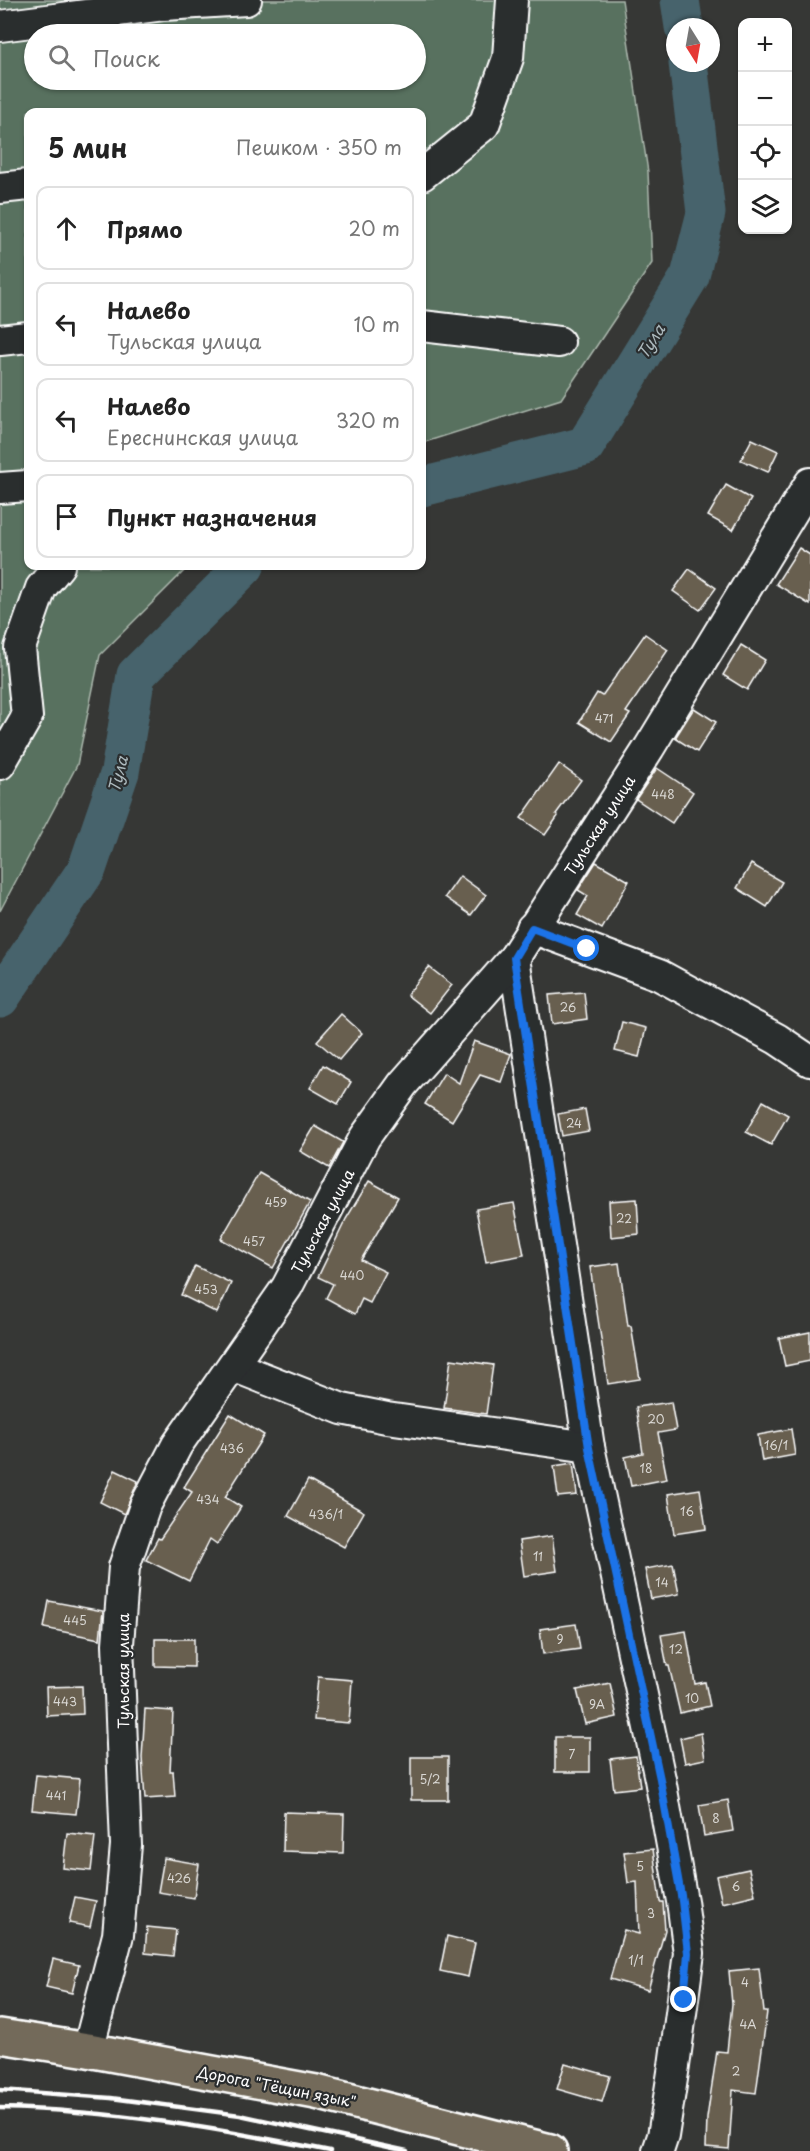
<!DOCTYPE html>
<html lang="ru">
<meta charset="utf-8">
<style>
body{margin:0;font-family:"Playpen Sans",sans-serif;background:#f2f2f2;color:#222}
.controls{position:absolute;right:18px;top:18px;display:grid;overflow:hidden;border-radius:12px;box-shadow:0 2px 4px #0004}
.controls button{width:54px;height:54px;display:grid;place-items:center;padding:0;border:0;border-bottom:2px solid #e0e0e0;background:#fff;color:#222;font:30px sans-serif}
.compass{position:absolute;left:666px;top:18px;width:54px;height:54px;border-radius:50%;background:#fff;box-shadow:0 2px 4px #0004;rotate:169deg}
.stop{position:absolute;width:18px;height:18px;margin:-14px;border:4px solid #1a73e8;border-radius:50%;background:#fff}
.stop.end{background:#1a73e8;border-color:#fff;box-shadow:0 2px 6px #0008}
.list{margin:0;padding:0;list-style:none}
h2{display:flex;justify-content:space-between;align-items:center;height:78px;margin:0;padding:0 24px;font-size:26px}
h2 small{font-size:20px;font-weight:400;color:#767676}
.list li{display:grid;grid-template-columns:39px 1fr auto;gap:18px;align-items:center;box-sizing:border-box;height:84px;margin:0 12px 12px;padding:0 12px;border:2px solid #e0e0e0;border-radius:12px}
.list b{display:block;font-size:22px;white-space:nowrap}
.list p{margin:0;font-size:20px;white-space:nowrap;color:#767676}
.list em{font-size:20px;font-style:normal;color:#767676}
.icon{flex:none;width:33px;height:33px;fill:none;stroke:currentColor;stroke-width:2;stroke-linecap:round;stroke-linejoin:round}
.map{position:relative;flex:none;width:810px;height:2151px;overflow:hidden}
.search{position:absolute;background:#fff;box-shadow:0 2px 4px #0004;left:24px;top:24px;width:402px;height:66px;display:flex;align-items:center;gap:15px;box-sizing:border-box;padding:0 21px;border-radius:33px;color:#767676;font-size:22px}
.panel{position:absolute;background:#fff;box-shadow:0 2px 4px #0004;left:24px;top:108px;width:402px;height:462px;border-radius:12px}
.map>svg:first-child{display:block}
.green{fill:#58715e;stroke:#acb8ae;stroke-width:1.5;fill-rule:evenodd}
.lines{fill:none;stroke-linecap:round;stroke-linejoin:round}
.river{stroke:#47636c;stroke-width:39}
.building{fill:#685f50;stroke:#fff;stroke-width:1.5}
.minor-casing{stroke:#fff;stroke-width:34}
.major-casing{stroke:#fff;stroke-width:38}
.minor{stroke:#2a2d2e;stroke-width:30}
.major{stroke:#736b5a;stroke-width:33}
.rail{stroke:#fff;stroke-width:4.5}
.route{stroke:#1a73e8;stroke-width:8}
.labels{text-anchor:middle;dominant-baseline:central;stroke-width:4.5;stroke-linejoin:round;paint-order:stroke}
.number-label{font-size:12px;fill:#d9d7d3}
.street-label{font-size:15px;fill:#fff;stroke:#2a2d2e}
.water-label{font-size:16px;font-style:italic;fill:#acb9bd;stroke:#2a2d2e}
</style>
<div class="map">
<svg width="810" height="2151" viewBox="0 0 810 2151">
<rect width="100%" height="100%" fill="#363735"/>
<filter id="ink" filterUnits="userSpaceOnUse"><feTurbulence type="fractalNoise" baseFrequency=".0167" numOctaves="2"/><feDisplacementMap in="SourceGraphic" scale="12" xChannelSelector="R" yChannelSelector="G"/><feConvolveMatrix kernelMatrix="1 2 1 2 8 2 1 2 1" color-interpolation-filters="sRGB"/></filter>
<g filter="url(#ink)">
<!-- green -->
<path class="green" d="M0 0H622L648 172 652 263 561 399 422 443V112H28V566H189L100 655 77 765 0 911ZM34 34H416V80H34Z"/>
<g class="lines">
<!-- river -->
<g class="river">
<polyline points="680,0 684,27"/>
<polyline points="422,487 585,446 690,276 706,213 688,63"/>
<polyline points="0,998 87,869 120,772 136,675 245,566"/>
</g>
</g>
<!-- building -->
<g class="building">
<polygon points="752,439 778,451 768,472 741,460"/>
<polygon points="726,485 751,499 733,530 708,516"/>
<polygon points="799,548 810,555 810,605 776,584"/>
<polygon points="689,569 716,588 700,610 673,591"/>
<polygon points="645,634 668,650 626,712 630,714 611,742 579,722 597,693 602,696"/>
<polygon points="741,645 765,660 747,690 723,675"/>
<polygon points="694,708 716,722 697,752 675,738"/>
<polygon points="559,764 581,780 556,814 558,816 545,835 521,818"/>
<polygon points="657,768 693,792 672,823 636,799"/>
<polygon points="596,862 629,881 602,929 577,915 588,896 578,890"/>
<polygon points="751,864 782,882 767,907 737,888"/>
<polygon points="460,876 486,895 471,915 445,897"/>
<polygon points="429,967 452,985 430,1013 407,995"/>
<polygon points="584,992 587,1019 552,1024 549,995"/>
<polygon points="341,1014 362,1033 339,1060 317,1041"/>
<polygon points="622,1022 646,1028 639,1057 615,1051"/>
<polygon points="474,1041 511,1054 501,1082 480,1075 452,1121 425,1104 444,1073 459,1083"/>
<polygon points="323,1065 351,1082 338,1104 310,1088"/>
<polygon points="763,1101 788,1115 771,1145 746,1132"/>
<polygon points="585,1109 589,1131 562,1136 558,1114"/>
<polygon points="315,1126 343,1142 329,1168 300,1151"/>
<polygon points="259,1173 310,1202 273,1268 221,1239"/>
<polygon points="369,1181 398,1197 361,1260 386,1272 370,1303 362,1299 355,1314 326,1298 333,1284 318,1277 346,1219"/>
<polygon points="637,1199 639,1234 611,1237 609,1201"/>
<polygon points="514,1203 524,1255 486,1262 476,1209"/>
<polygon points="619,1263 628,1326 631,1326 640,1379 608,1384 590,1267"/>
<polygon points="195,1266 231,1283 217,1313 181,1295"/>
<polygon points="810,1332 810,1361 785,1366 779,1338"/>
<polygon points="451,1359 493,1365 486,1414 444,1408"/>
<polygon points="671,1402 676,1430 658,1433 667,1479 631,1486 625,1457 643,1453 636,1407"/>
<polygon points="230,1414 264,1435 225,1497 241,1507 217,1544 210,1539 189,1581 146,1560 158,1538 160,1539 192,1492 184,1487"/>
<polygon points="791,1429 795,1455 762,1461 758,1435"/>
<polygon points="573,1463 577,1495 558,1497 554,1466"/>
<polygon points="115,1470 138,1481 124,1514 100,1502"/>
<polygon points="308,1480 364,1512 344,1547 288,1516"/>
<polygon points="700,1489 706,1529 674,1534 668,1494"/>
<polygon points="552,1536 557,1571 524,1576 519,1541"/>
<polygon points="673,1564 679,1594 651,1599 645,1569"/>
<polygon points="49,1601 103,1611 100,1639 44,1628"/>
<polygon points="576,1624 580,1649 543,1654 540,1629"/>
<polygon points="686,1631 695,1684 705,1682 710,1706 680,1713 669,1666 667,1666 661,1635"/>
<polygon points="155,1639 194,1639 194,1667 155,1666"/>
<polygon points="318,1677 352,1680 349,1723 314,1720"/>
<polygon points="610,1683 617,1717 585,1724 577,1690"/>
<polygon points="82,1686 83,1714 47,1716 46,1687"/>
<polygon points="145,1709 173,1711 170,1771 173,1771 175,1797 145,1799 142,1758"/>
<polygon points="701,1733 705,1759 685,1763 680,1738"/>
<rect x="555" y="1737" width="35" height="35"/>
<polygon points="636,1756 640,1787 614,1790 610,1759"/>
<rect x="411" y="1757" width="37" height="43"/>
<polygon points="36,1775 80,1779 76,1814 32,1810"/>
<polygon points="728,1800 733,1831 704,1836 699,1805"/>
<polygon points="284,1812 344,1814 343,1853 283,1851"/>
<polygon points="67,1833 95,1836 91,1871 63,1868"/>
<polygon points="653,1849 660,1902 663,1902 665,1930 648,1990 610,1979 624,1930 639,1934 637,1882 628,1883 624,1852"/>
<polygon points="164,1858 199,1864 194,1898 158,1892"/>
<polygon points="749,1869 755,1895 722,1903 716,1876"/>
<polygon points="75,1897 96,1901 90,1927 69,1923"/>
<polygon points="147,1927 176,1930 173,1956 145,1953"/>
<polygon points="447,1936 475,1943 468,1977 440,1971"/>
<polygon points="53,1959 79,1965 72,1993 46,1987"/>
<polygon points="759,1968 764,2012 767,2012 756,2093 733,2090 729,2149 706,2147 707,2118 717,2051 727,2052 732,2004 729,1971"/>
<polygon points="565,2063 610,2076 602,2102 557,2089"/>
</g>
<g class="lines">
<defs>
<g id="minor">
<polyline points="0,26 164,5 246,0"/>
<polyline points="422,175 484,125 508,58 512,0"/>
<polyline points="0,188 28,185"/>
<polyline points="422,326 559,342"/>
<polyline points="0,340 28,337"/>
<polyline points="0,488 28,486"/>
<polyline points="0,764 27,717 20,648 41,588 59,566"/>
<polyline points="532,928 659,975 777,1039 810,1061"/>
<polyline points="514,958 589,1447 660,1779 682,1901 689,1953 674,2066 663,2136 658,2151"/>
<polyline points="233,1366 342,1409 387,1418 589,1447"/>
<polyline points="88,2050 118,1935 126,1845 118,1644 124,1567 145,1506 177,1445 287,1287 365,1137 403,1084 514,958 649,748 810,483"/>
</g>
<polyline id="major" points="0,2036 88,2050 316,2092 550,2151"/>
</defs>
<!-- minor casing -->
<use href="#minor" class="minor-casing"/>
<!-- major casing -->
<use href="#major" class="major-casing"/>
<!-- minor -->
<use href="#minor" class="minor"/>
<!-- major -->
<use href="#major" class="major"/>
<!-- rail -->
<g class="rail">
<polyline points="0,2090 111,2098 240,2115 407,2151"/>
<path d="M0 2108C111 2110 221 2129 330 2151"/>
</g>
</g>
</g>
<g class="lines" filter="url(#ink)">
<!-- route -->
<polyline class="route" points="587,949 532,928 514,958 589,1448 660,1779 682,1901 688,1953 684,2000"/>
</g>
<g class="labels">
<!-- number labels -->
<g class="number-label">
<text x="604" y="718">471</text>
<text x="663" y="794">448</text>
<text x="568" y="1007">26</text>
<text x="574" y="1123">24</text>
<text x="276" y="1202">459</text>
<text x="624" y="1218">22</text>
<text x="254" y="1241">457</text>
<text x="352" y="1275">440</text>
<text x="206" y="1289">453</text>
<text x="656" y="1419">20</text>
<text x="776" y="1445">16/1</text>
<text x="232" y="1448">436</text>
<text x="646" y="1468">18</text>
<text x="208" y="1499">434</text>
<text x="687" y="1511">16</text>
<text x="326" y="1514">436/1</text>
<text x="538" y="1556">11</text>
<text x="662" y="1582">14</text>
<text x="75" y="1620">445</text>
<text x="560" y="1639">9</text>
<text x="676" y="1649">12</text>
<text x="692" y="1698">10</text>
<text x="65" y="1701">443</text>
<text x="597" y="1704">9А</text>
<text x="572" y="1754">7</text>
<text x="430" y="1779">5/2</text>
<text x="56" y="1795">441</text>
<text x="716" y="1818">8</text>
<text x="640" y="1866">5</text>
<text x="179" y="1878">426</text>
<text x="736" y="1886">6</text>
<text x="651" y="1913">3</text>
<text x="636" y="1960">1/1</text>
<text x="745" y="1982">4</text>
<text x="748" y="2024">4А</text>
<text x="736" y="2071">2</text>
</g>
<!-- street labels -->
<g class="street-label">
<text transform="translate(599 825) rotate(-57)">Тульская улица</text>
<text transform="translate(322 1221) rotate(-62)">Тульская улица</text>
<text transform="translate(122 1671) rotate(-90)">Тульская улица</text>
<text transform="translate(277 2086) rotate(11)">Дорога "Тёщин язык"</text>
</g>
<!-- water labels -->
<g class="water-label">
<text transform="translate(650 341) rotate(-58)">Тула</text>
<text transform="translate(117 774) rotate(-76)">Тула</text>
</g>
</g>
</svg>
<div class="controls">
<button>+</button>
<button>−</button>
<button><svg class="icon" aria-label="locate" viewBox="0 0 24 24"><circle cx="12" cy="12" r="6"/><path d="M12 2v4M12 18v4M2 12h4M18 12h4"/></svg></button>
<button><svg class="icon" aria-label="layers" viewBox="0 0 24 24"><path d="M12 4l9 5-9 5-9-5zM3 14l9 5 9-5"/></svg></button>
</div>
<svg class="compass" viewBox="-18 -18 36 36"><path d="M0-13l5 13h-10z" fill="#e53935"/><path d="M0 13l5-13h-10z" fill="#767676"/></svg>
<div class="stop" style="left:587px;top:949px"></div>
<div class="stop end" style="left:684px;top:2000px"></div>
<div class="search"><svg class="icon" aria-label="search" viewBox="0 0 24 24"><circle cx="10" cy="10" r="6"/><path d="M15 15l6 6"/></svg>Поиск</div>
<section class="panel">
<h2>5 мин<small>Пешком · 350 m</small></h2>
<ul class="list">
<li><svg class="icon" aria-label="ahead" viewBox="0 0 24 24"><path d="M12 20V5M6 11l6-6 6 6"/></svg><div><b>Прямо</b></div><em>20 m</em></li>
<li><svg class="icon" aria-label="left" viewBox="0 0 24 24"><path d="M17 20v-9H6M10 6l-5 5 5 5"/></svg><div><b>Налево</b><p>Тульская улица</p></div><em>10 m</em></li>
<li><svg class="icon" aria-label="left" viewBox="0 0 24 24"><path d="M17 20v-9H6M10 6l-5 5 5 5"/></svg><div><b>Налево</b><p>Ереснинская улица</p></div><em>320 m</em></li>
<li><svg class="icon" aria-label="arrive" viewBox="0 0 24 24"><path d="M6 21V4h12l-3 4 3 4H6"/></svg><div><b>Пункт назначения</b></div></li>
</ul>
</section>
</div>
